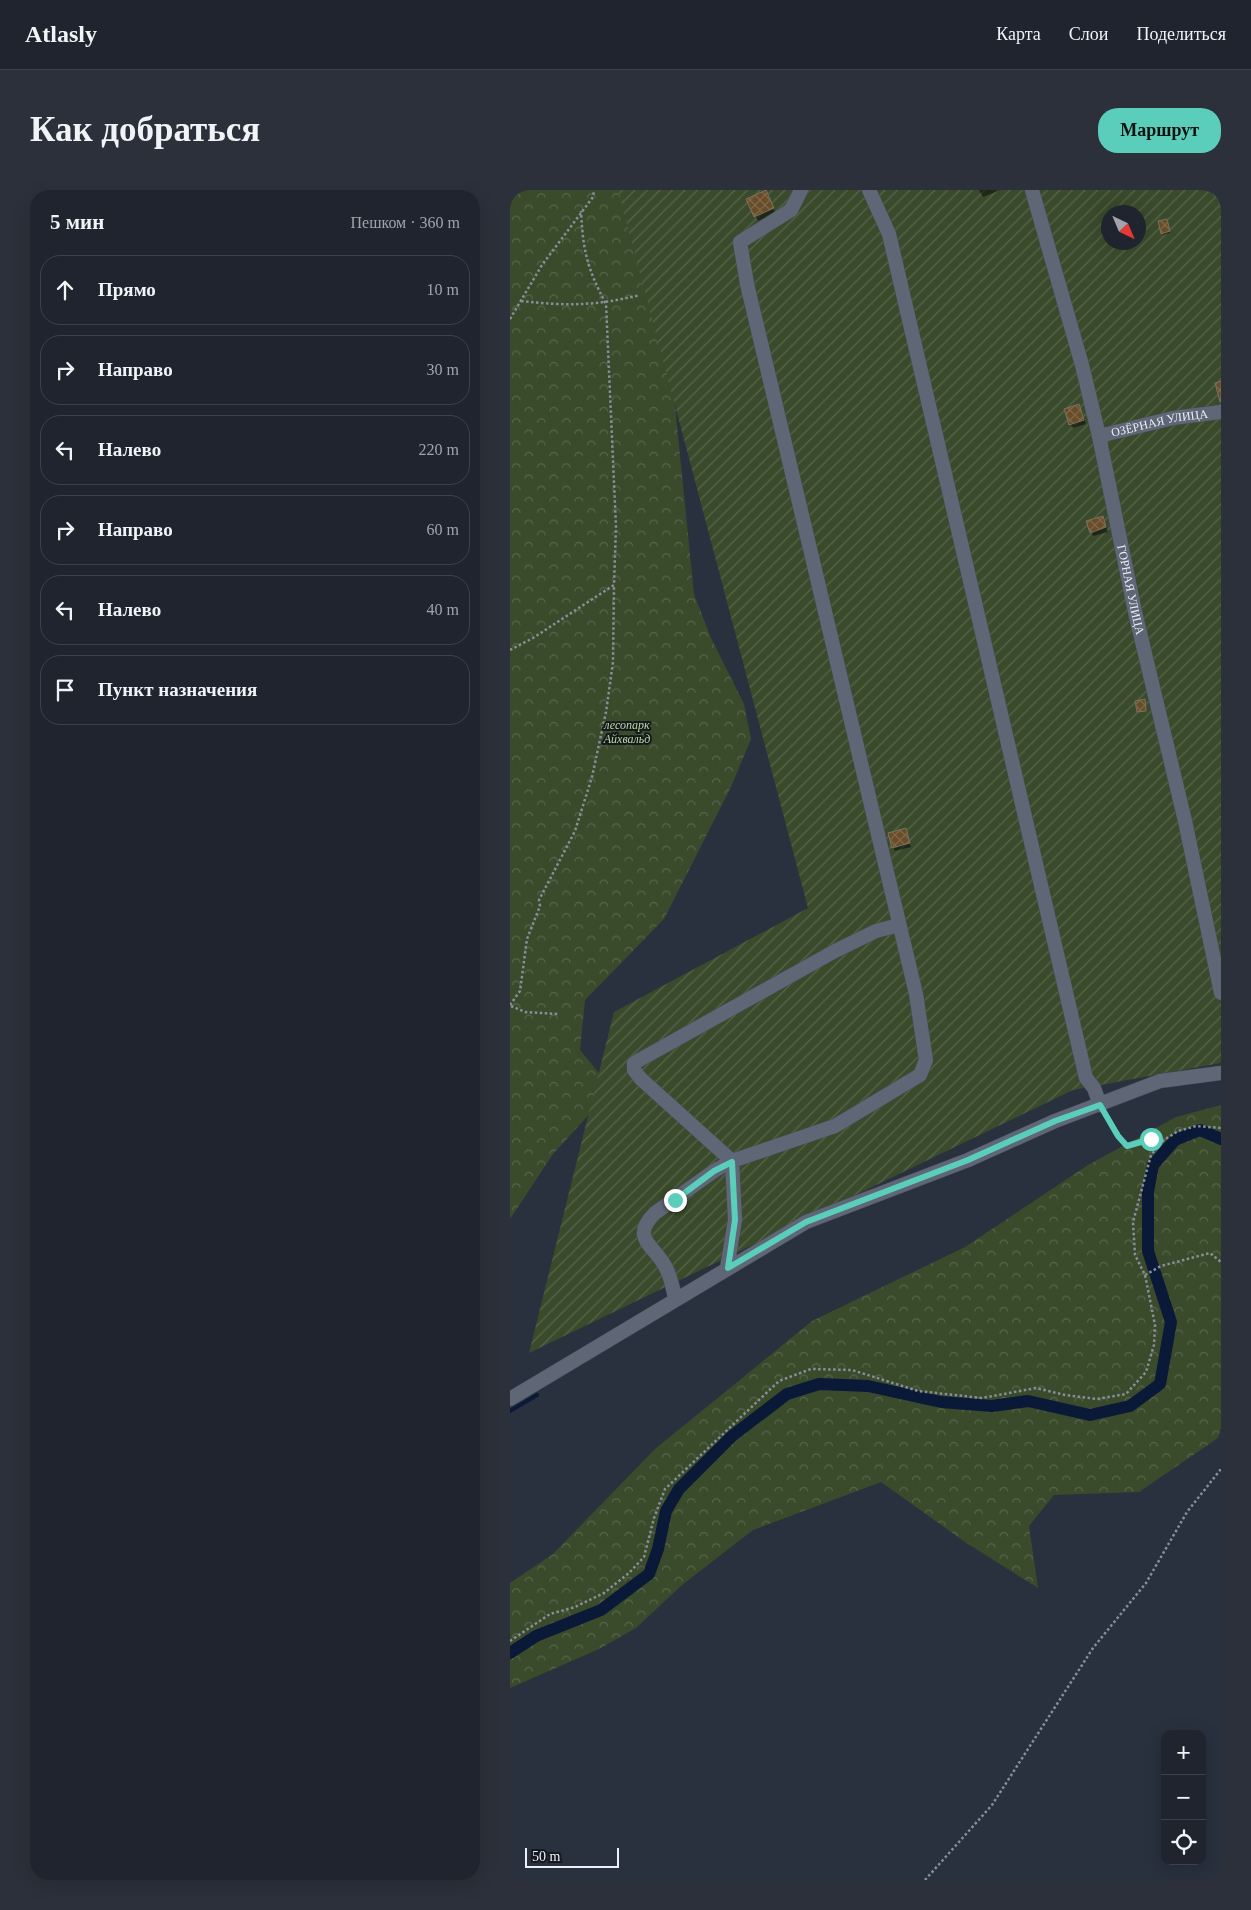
<!DOCTYPE html>
<html lang="ru">
<meta charset="utf-8">
<style>
body{margin:0;font-family:Georgia,serif;background:#2c303a;color:#f1f3f6}
.controls{position:absolute;right:15px;bottom:15px;display:grid;overflow:hidden;border-radius:10px;box-shadow:0 5px 20px #0002}
.controls button{width:45px;height:45px;display:grid;place-items:center;padding:0;border:0;border-bottom:1px solid #3c414a;background:#1f242e;color:#f1f3f6;font:25px sans-serif}
.compass{position:absolute;left:591px;top:15px;width:45px;height:45px;border-radius:50%;background:#1f242e;box-shadow:0 5px 20px #0002;rotate:136deg}
.scale{position:absolute;left:15px;bottom:12px;width:94px;box-sizing:border-box;padding-left:5px;border:2px solid #ebeff8;border-top:0;font-size:14px;line-height:18px;white-space:nowrap;color:#ebeff8;-webkit-text-stroke:4px #15181e;paint-order:stroke}
.stop{position:absolute;width:15px;height:15px;margin:-11px;border:4px solid #5bcebb;border-radius:50%;background:#fff}
.stop.end{background:#5bcebb;border-color:#fff;box-shadow:0 1px 5px #0008}
.list{margin:0;padding:0;list-style:none}
h2{display:flex;justify-content:space-between;align-items:center;height:65px;margin:0;padding:0 20px;font-size:21px}
h2 small{font-size:16px;font-weight:400;color:#a1a4aa}
.list li{display:grid;grid-template-columns:32px 1fr auto;gap:15px;align-items:center;box-sizing:border-box;height:70px;margin:0 10px 10px;padding:0 10px;border:1px solid #3c414a;border-radius:20px}
.list b{display:block;font-size:19px;white-space:nowrap}
.list em{font-size:16px;font-style:normal;color:#a1a4aa}
.icon{flex:none;width:28px;height:28px;fill:none;stroke:currentColor;stroke-width:2;stroke-linecap:round;stroke-linejoin:round}
.map{position:relative;flex:none;width:711px;height:1690px;overflow:hidden;border-radius:20px}
header{display:flex;align-items:center;gap:30px;box-sizing:border-box;height:70px;padding:0 25px;background:#1f242e;border-bottom:1px solid #3c414a}
header strong{font-size:24px}
nav{display:flex;gap:28px;margin-inline-start:auto;font-size:18px}
.intro{display:flex;align-items:center;justify-content:space-between;box-sizing:border-box;height:120px;padding:0 30px}
h1{margin:0;font-size:35px}
.button{padding:12px 22px;border-radius:20px;background:#5bcebb;color:#111;font-size:18px;font-weight:700}
main{display:flex;gap:30px;padding:0 30px}
aside{flex:1;background:#1f242e;border-radius:20px;box-shadow:0 5px 20px #0002}
.map>svg:first-child{display:block}
.forest{fill:url(#forest-crowns)}
.garden{fill:url(#garden-furrows);fill-rule:evenodd}
.shadow{fill:#0007}
.lines{fill:none;stroke-linecap:round;stroke-linejoin:round}
.stream{stroke:#0a1938;stroke-width:4}
.canal{stroke:#0a1938;stroke-width:12}
.building{fill:url(#building-cross-hatch);stroke:#7c7062}
.minor-casing{stroke:#464c57;stroke-width:15}
.path{stroke:#898f9a;stroke-width:2.5;stroke-dasharray:2.5 2.5;stroke-linecap:butt}
.minor{stroke:#5f6776;stroke-width:14}
.route{stroke:#5bcebb;stroke-width:6}
.labels{text-anchor:middle;dominant-baseline:central;stroke-width:4;stroke-linejoin:round;paint-order:stroke}
.street-label{font-size:12px;fill:#ebeff8;stroke:#15181e}
.park-label{font-size:12px;font-style:italic;fill:#b7dc9c;stroke:#15181e}
</style>
<header>
<strong>Atlasly</strong>
<nav><a>Карта</a><a>Слои</a><a>Поделиться</a></nav>
</header>
<div class="intro"><h1>Как добраться</h1><a class="button">Маршрут</a></div>
<main>
<aside>
<h2>5 мин<small>Пешком · 360 m</small></h2>
<ul class="list">
<li><svg class="icon" aria-label="ahead" viewBox="0 0 24 24"><path d="M12 20V5M6 11l6-6 6 6"/></svg><div><b>Прямо</b></div><em>10 m</em></li>
<li><svg class="icon" aria-label="right" viewBox="0 0 24 24"><path d="M7 20v-9h11M14 6l5 5-5 5"/></svg><div><b>Направо</b></div><em>30 m</em></li>
<li><svg class="icon" aria-label="left" viewBox="0 0 24 24"><path d="M17 20v-9H6M10 6l-5 5 5 5"/></svg><div><b>Налево</b></div><em>220 m</em></li>
<li><svg class="icon" aria-label="right" viewBox="0 0 24 24"><path d="M7 20v-9h11M14 6l5 5-5 5"/></svg><div><b>Направо</b></div><em>60 m</em></li>
<li><svg class="icon" aria-label="left" viewBox="0 0 24 24"><path d="M17 20v-9H6M10 6l-5 5 5 5"/></svg><div><b>Налево</b></div><em>40 m</em></li>
<li><svg class="icon" aria-label="arrive" viewBox="0 0 24 24"><path d="M6 21V4h12l-3 4 3 4H6"/></svg><div><b>Пункт назначения</b></div></li>
</ul>
</aside>
<div class="map">
<svg width="711" height="1690" viewBox="0 0 711 1690">
<defs>
<pattern id="forest-crowns" width="20" height="18" patternUnits="userSpaceOnUse" patternTransform="scale(1.25)"><rect width="20" height="18" fill="#3a4b2c"/><path d="M2 6a3 3 0 1 1 6 0M12 15a3 3 0 1 1 6 0" fill="none" stroke="#57654b"/></pattern>
<pattern id="garden-furrows" width="10" height="10" patternUnits="userSpaceOnUse" patternTransform="scale(1.25)"><rect width="10" height="10" fill="#3a4b2c"/><path d="M-1 1l2-2M0 10L10 0M9 11l2-2" fill="none" stroke="#57654b"/></pattern>
<pattern id="building-cross-hatch" width="8" height="8" patternUnits="userSpaceOnUse" patternTransform="scale(1.25)"><rect width="8" height="8" fill="#684d28"/><path d="M0 0l8 8M0 8l8-8" fill="none" stroke="#7e6748"/></pattern>
</defs>
<rect width="100%" height="100%" fill="#29303e"/>
<!-- forest -->
<g class="forest">
<polygon points="0,0 139,0 148,47 184,404 201,448 234,514 241,549 221,597 154,729 75,810 70,860 89,883 96,906 43,964 0,1029"/>
<polygon points="711,915 711,1238 708,1248 629,1302 544,1305 519,1336 528,1398 455,1352 371,1292 243,1340 172,1395 126,1438 89,1459 0,1498 0,1393 43,1364 145,1259 302,1131 455,1057 578,975 666,927"/>
</g>
<!-- garden -->
<path class="garden" d="M108 0H711V873L563 900 19 1163 104 822 298 718ZM598 22H628V52H598Z"/>
<!-- shadow -->
<g class="shadow">
<polygon points="469,0 490,0 473,7"/>
<polygon points="257,5 265,22 248,31 237,9"/>
<polygon points="657,32 660,43 653,45 652,43"/>
<polygon points="569,215 576,234 563,238 560,234"/>
<polygon points="594,331 598,342 583,346 581,342"/>
<polygon points="395,639 401,657 385,661 383,657"/>
</g>
<g class="lines">
<!-- stream -->
<polyline class="stream" points="0,1221 27,1205"/>
<!-- canal -->
<polyline class="canal" points="0,1463 26,1446 91,1420 139,1384 148,1359 156,1321 169,1299 222,1246 277,1204 309,1194 358,1196 431,1212 482,1216 518,1211 580,1225 620,1216 650,1194 661,1132 638,1061 638,1002 643,975 665,950 690,940 711,949"/>
</g>
<!-- building -->
<g class="building">
<polygon points="256,0 264,18 244,27 236,9"/>
<polygon points="657,29 660,41 651,44 648,31"/>
<polygon points="711,191 711,211 710,212 705,193"/>
<polygon points="569,214 574,230 559,235 554,219"/>
<polygon points="593,326 596,337 580,343 576,331"/>
<polygon points="635,509 636,521 627,522 625,511"/>
<polygon points="396,638 400,653 382,658 378,643"/>
</g>
<g class="lines">
<defs>
<g id="minor">
<polyline points="359,0 379,44 576,888 584,898 590,915"/>
<path id="s1" d="M522 0 572 175 589 246 625 422 675 631 711 803"/>
<polyline points="709,0 711,2"/>
<path id="s2" d="M589 246 663 228 711 222"/>
<polyline points="217,1078 225,1030 222,971 325,936 410,885 416,870 406,804 237,94 230,52 281,20 291,0"/>
<path d="M165 1108C163 1098 161 1087 156 1078 145 1055 119 1049 145 1023L204 981 222 971 131 889 124 880V873L325 761 366 741 389 735"/>
<polyline points="0,1209 296,1032 458,970 545,931 650,891 711,883"/>
</g>
</defs>
<!-- minor casing -->
<use href="#minor" class="minor-casing"/>
<!-- path -->
<g class="path">
<path d="M11 111C56 116 86 116 130 105"/>
<polyline points="0,129 32,75 83,7 84,0"/>
<path d="M0 460 23 448 104 395 106 337 96 114C77 78 73 61 71 21"/>
<polyline points="0,815 10,801 17,749 30,716 29,710 65,641 82,587 96,522 103,472 104,395"/>
<polyline points="1,816 15,822 48,824"/>
<polyline points="596,925 617,956 641,949 654,950"/>
<polyline points="635,1085 651,1076 700,1063 711,1072"/>
<polyline points="0,1451 40,1424 65,1417 94,1403 119,1383 134,1367 144,1328 155,1299 269,1191 301,1179 342,1180 408,1201 472,1208 526,1198 555,1205 587,1209 616,1204 636,1182 644,1155 645,1135 635,1085 625,1065 623,1032 641,965 654,950 668,941 686,936 711,938"/>
<polyline points="415,1690 482,1615 583,1458 636,1393 677,1322 711,1279"/>
</g>
<!-- minor -->
<use href="#minor" class="minor"/>
</g>
<g class="lines">
<!-- route -->
<polyline class="route" points="165,1010 204,981 222,972 225,1030 218,1078 296,1032 458,970 545,931 590,915 608,946 617,956 641,949"/>
</g>
<g class="labels">
<!-- street labels -->
<g class="street-label">
<text stroke="none"><textPath href="#s2" startOffset="62">ОЗЁРНАЯ УЛИЦА</textPath></text>
<text stroke="none"><textPath href="#s1" startOffset="412">ГОРНАЯ УЛИЦА</textPath></text>
</g>
<!-- park labels -->
<g class="park-label">
<text x="117" y="535">лесопарк<tspan x="117" dy="14">Айхвальд</tspan></text>
</g>
</g>
</svg>
<div class="controls">
<button>+</button>
<button>−</button>
<button><svg class="icon" aria-label="locate" viewBox="0 0 24 24"><circle cx="12" cy="12" r="6"/><path d="M12 2v4M12 18v4M2 12h4M18 12h4"/></svg></button>
</div>
<svg class="compass" viewBox="-18 -18 36 36"><path d="M0-13l5 13h-10z" fill="#e53935"/><path d="M0 13l5-13h-10z" fill="#a1a4aa"/></svg>
<div class="scale">50 m</div>
<div class="stop" style="left:641px;top:949px"></div>
<div class="stop end" style="left:165px;top:1010px"></div>
</div>
</main>
